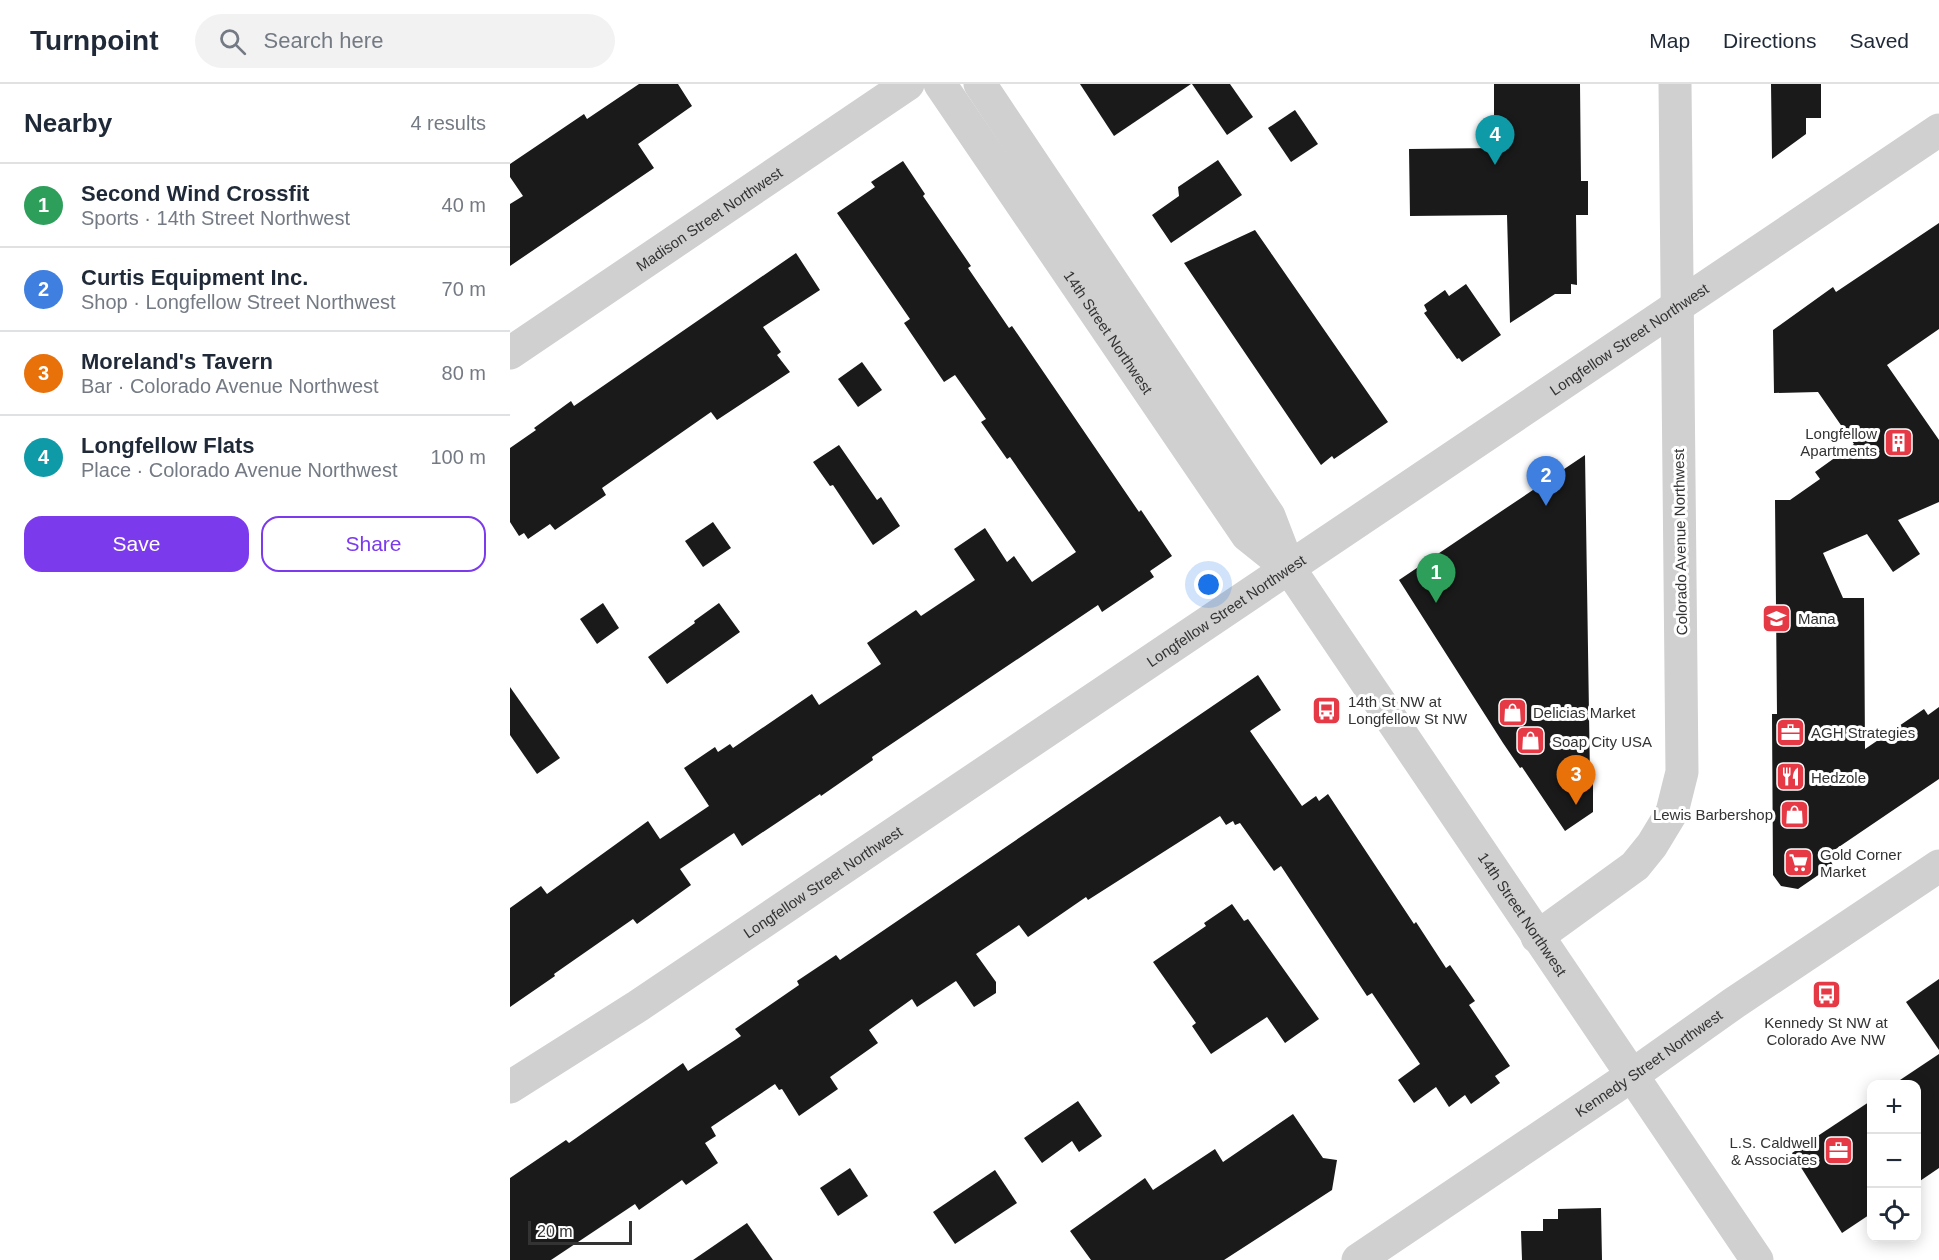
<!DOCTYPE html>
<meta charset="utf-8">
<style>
body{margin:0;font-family:Arial,sans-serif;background:#f2f2f3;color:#1f2937}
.controls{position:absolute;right:18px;bottom:18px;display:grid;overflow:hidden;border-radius:12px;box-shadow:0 3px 15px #0003}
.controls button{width:54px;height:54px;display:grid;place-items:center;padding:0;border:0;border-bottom:2px solid #e0e1e3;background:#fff;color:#1f2937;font:30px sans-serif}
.scale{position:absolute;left:18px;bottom:15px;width:104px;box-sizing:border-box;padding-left:6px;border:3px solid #333;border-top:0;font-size:16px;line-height:21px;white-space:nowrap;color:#333;-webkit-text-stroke:4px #fff;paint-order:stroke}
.you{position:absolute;left:699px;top:501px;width:21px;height:21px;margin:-15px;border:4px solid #fff;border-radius:50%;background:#1a73e8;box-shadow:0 0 0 9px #1a73e833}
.badge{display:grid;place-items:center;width:39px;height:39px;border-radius:50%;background:#7c3aed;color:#fff;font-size:20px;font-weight:700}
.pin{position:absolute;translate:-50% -50px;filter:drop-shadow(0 2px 3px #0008)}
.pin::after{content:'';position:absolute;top:32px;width:21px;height:18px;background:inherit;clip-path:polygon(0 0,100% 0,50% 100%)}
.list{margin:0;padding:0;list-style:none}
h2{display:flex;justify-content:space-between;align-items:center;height:78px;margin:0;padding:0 24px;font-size:26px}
h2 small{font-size:20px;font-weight:400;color:#747a83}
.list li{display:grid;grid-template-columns:39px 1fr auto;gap:18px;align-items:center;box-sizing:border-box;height:84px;padding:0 24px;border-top:2px solid #e0e1e3}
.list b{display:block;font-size:22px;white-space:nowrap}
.list p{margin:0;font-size:20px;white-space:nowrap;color:#747a83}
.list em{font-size:20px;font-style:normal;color:#747a83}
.actions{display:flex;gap:12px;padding:18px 24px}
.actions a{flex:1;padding:14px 0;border:2px solid #7c3aed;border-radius:18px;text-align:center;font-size:21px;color:#7c3aed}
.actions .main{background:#7c3aed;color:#fff}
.icon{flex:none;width:33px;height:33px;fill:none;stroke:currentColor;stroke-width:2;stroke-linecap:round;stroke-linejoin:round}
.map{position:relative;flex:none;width:1429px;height:1176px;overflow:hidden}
header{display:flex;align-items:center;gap:36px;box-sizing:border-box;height:84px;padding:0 30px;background:#fff;border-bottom:2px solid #e0e1e3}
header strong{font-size:28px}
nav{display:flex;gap:33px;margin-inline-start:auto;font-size:21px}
.search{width:420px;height:54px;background:#f2f2f3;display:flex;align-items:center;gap:15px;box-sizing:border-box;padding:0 21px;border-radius:33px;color:#747a83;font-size:22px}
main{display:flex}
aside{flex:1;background:#fff}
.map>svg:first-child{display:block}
.building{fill:#1a1a1a}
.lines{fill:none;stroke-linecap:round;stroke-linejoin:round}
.minor{stroke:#d0d0d0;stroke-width:33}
.tertiary{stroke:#d0d0d0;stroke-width:33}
.labels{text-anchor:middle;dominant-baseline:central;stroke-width:6;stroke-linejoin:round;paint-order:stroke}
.street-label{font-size:15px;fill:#333;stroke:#fff}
.poi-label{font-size:15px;fill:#333;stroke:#fff;text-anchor:start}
</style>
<header>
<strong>Turnpoint</strong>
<div class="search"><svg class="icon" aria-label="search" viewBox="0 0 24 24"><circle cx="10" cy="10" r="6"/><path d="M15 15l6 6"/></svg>Search here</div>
<nav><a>Map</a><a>Directions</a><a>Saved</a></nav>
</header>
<main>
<aside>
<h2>Nearby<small>4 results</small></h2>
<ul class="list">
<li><span class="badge" style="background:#2e9e5b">1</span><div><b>Second Wind Crossfit</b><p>Sports · 14th Street Northwest</p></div><em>40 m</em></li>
<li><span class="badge" style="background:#3f7fe0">2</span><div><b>Curtis Equipment Inc.</b><p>Shop · Longfellow Street Northwest</p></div><em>70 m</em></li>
<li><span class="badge" style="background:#e8710a">3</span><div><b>Moreland's Tavern</b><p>Bar · Colorado Avenue Northwest</p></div><em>80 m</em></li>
<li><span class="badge" style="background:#0f9aa8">4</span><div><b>Longfellow Flats</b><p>Place · Colorado Avenue Northwest</p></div><em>100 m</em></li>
</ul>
<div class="actions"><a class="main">Save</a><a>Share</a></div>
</aside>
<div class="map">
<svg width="1429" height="1176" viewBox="0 0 1429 1176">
<rect width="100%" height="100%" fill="#fff"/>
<!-- building -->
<g class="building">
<polygon points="129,0 168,0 182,22 128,60 144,84 0,182 0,120 13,112 0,93 0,80 74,30 77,35"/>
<polygon points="570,0 681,0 604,52"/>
<polygon points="682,0 720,0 743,33 717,51"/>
<polygon points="984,0 1070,0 1071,97 1078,97 1078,131 1066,131 1067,201 1061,200 1061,210 1045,210 1000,239 997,131 900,132 899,65 984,64"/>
<polygon points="1261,0 1311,0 1311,34 1296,34 1296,50 1262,75"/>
<polygon points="785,26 808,60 781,78 758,44"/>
<polygon points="708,76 732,111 661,159 642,131 669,112 668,103"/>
<polygon points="393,77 415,110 413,112 461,182 458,184 499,244 502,242 629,428 631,426 662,472 640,487 644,493 592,528 588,521 362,673 363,676 311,712 310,710 232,762 224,749 170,785 181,801 127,840 123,835 44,890 45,892 0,923 0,824 31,802 37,810 138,737 150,755 199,722 174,684 205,663 208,668 220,660 223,664 302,610 309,621 312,619 371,580 357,559 406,526 411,532 465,496 444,465 475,444 497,478 504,472 522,498 566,468 500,373 497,375 471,338 476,335 445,291 434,298 394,239 400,235 327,129 365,103 361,98"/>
<polygon points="1429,139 1429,245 1377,281 1429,356 1429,418 1388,436 1410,470 1383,488 1357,450 1313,469 1333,514 1354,514 1355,665 1414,625 1418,631 1429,623 1429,695 1317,771 1323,781 1288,805 1271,802 1263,791 1262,630 1267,630 1265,416 1280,416 1310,395 1305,388 1344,360 1308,308 1264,309 1263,246 1323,203 1326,208"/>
<polygon points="745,146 878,338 824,375 822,372 811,381 674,179"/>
<polygon points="286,169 310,206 253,243 271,268 267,271 280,288 207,336 201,328 92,404 96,411 45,446 40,440 18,455 14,449 9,452 0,438 0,364 26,346 24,344 61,317 64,322"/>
<polygon points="956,200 991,251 952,278 949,274 947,275 914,229 917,227 914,221 935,206 939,212"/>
<polygon points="352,278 372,306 348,323 328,295"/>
<polygon points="329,361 367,416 371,413 390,442 363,461 323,401 320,402 303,378"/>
<polygon points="1075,371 1080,694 1083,694 1083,728 1055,747 1012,683 1010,684 993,659 889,496"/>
<polygon points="203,438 221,464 193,483 175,457"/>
<polygon points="93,519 109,544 87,560 70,535"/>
<polygon points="209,519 230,548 157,600 138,573 185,539 184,537"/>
<polygon points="748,591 771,626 740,647 792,722 806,712 809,717 818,710 904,840 906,838 936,884 940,881 965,917 959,921 1000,982 985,992 990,999 961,1020 955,1011 939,1023 926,1003 904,1019 888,996 910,980 862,909 857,912 771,782 764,787 730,739 725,741 723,737 716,741 710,732 578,816 576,813 518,853 509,841 466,870 486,898 486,909 464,923 446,897 407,923 402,915 359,946 368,959 320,993 328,1005 289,1032 272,1005 269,1006 265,1000 201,1043 206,1052 195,1059 208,1079 176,1101 172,1096 129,1126 125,1120 41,1176 0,1176 0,1094 56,1056 59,1059 173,979 178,987 231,952 225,945 289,901 287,897 326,871 330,876"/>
<polygon points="0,603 50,674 27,690 0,651"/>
<polygon points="722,820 734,837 738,835 809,935 775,959 757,933 701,970 682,942 686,939 643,878 696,842 694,839"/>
<polygon points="1429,895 1429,966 1396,918"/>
<polygon points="1429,970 1429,1084 1407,1099 1407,1000 1384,1000"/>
<polygon points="1362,1016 1362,1129 1332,1149 1282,1069"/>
<polygon points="568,1017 592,1052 569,1068 562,1057 532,1079 514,1054"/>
<polygon points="783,1030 813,1074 827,1076 822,1106 714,1176 581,1176 560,1147 635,1094 643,1106 705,1065 713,1078"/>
<polygon points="340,1084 358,1112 328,1132 310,1104"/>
<polygon points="485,1086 507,1119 445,1160 423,1128"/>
<polygon points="1091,1124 1092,1176 1012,1176 1011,1147 1033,1147 1033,1135 1048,1135 1048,1125"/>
<polygon points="237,1139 263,1176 183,1176"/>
</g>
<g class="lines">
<!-- minor -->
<g class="minor">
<path id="s1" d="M0 269 398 0"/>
<path id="s2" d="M0 1003 128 922 1429 46"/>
</g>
<!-- tertiary -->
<g class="tertiary">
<path id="s3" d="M430 0 737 451 777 483"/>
<path id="s4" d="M470 0 759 432 779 484 1247 1176"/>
<polyline points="1027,853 1125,782 1142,761 1162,728 1172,688 1165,0"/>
<path id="s5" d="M848 1176 1121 992 1224 919 1429 782"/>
</g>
</g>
<!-- icons -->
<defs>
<symbol id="building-square" viewBox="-11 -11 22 22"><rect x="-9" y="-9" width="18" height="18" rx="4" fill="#e63946" stroke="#fff"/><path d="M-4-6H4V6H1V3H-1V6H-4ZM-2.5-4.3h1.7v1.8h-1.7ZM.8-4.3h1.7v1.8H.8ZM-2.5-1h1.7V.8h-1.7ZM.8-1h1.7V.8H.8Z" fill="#fff"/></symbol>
<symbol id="school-square" viewBox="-11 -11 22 22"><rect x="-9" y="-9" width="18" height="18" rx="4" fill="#e63946" stroke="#fff"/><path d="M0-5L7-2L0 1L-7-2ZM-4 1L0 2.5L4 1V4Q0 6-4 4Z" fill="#fff"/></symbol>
<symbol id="bus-square" viewBox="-11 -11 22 22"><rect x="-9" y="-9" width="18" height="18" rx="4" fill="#e63946" stroke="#fff"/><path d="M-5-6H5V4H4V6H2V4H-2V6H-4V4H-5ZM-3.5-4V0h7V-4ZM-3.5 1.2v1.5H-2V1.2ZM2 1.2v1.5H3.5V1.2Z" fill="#fff"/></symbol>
<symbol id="shop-square" viewBox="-11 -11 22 22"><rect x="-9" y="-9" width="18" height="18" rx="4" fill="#e63946" stroke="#fff"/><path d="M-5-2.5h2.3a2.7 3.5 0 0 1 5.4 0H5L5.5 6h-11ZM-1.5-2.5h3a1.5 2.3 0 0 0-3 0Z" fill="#fff"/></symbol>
<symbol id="office-square" viewBox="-11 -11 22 22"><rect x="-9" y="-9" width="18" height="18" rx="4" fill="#e63946" stroke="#fff"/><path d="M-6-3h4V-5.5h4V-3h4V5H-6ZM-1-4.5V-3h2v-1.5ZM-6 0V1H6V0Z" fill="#fff"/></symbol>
<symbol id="restaurant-square" viewBox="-11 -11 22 22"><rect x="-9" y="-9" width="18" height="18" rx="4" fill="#e63946" stroke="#fff"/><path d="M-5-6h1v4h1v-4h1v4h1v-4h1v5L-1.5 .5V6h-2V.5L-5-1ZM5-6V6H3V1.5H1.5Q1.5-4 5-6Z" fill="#fff"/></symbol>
<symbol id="supermarket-square" viewBox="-11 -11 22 22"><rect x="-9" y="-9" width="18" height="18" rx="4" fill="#e63946" stroke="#fff"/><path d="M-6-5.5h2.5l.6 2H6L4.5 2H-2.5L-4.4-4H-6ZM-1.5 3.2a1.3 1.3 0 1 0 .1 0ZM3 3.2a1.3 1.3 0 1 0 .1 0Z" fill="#fff"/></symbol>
</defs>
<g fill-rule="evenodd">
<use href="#building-square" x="1372" y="342" width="33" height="33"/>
<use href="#school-square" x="1250" y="518" width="33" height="33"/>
<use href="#bus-square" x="800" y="610" width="33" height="33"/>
<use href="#shop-square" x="986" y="612" width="33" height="33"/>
<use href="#office-square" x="1264" y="632" width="33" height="33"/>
<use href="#shop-square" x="1004" y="640" width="33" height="33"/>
<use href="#restaurant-square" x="1264" y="676" width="33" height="33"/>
<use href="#shop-square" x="1268" y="714" width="33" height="33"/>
<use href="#supermarket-square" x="1272" y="762" width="33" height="33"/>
<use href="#bus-square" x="1300" y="894" width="33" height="33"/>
<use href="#office-square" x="1312" y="1050" width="33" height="33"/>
</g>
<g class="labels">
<!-- street labels -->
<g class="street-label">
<text stroke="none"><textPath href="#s1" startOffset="240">Madison Street Northwest</textPath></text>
<text stroke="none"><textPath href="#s3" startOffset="300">14th Street Northwest</textPath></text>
<text stroke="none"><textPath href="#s2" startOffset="1346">Longfellow Street Northwest</textPath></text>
<text transform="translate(1170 458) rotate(-91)">Colorado Avenue Northwest</text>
<text stroke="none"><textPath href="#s2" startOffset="860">Longfellow Street Northwest</textPath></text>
<text stroke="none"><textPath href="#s2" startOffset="374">Longfellow Street Northwest</textPath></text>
<text stroke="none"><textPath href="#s4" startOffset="993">14th Street Northwest</textPath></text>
<text stroke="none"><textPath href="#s5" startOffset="351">Kennedy Street Northwest</textPath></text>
</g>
<!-- poi labels -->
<g class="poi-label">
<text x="1367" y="349" text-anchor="end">Longfellow<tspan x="1367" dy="17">Apartments</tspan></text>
<text x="1288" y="534">Mana</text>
<text x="838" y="617">14th St NW at<tspan x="838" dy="17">Longfellow St NW</tspan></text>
<text x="1023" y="628">Delicias Market</text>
<text x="1301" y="648">AGH Strategies</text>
<text x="1042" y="657">Soap City USA</text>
<text x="1301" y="693">Hedzole</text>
<text x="1263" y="730" text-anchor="end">Lewis Barbershop</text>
<text x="1310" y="770">Gold Corner<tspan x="1310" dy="17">Market</tspan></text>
<text x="1316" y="938" text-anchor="middle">Kennedy St NW at<tspan x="1316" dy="17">Colorado Ave NW</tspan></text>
<text x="1307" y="1058" text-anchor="end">L.S. Caldwell<tspan x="1307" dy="17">&amp; Associates</tspan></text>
</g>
</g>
</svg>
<div class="controls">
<button>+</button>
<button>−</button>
<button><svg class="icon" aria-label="locate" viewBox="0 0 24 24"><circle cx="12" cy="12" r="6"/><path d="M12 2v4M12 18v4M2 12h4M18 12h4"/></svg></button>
</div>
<div class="scale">20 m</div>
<div class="you"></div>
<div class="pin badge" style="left:926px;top:519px;background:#2e9e5b">1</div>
<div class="pin badge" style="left:1036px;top:422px;background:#3f7fe0">2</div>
<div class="pin badge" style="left:1066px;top:721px;background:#e8710a">3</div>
<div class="pin badge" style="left:985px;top:81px;background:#0f9aa8">4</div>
</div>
</main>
